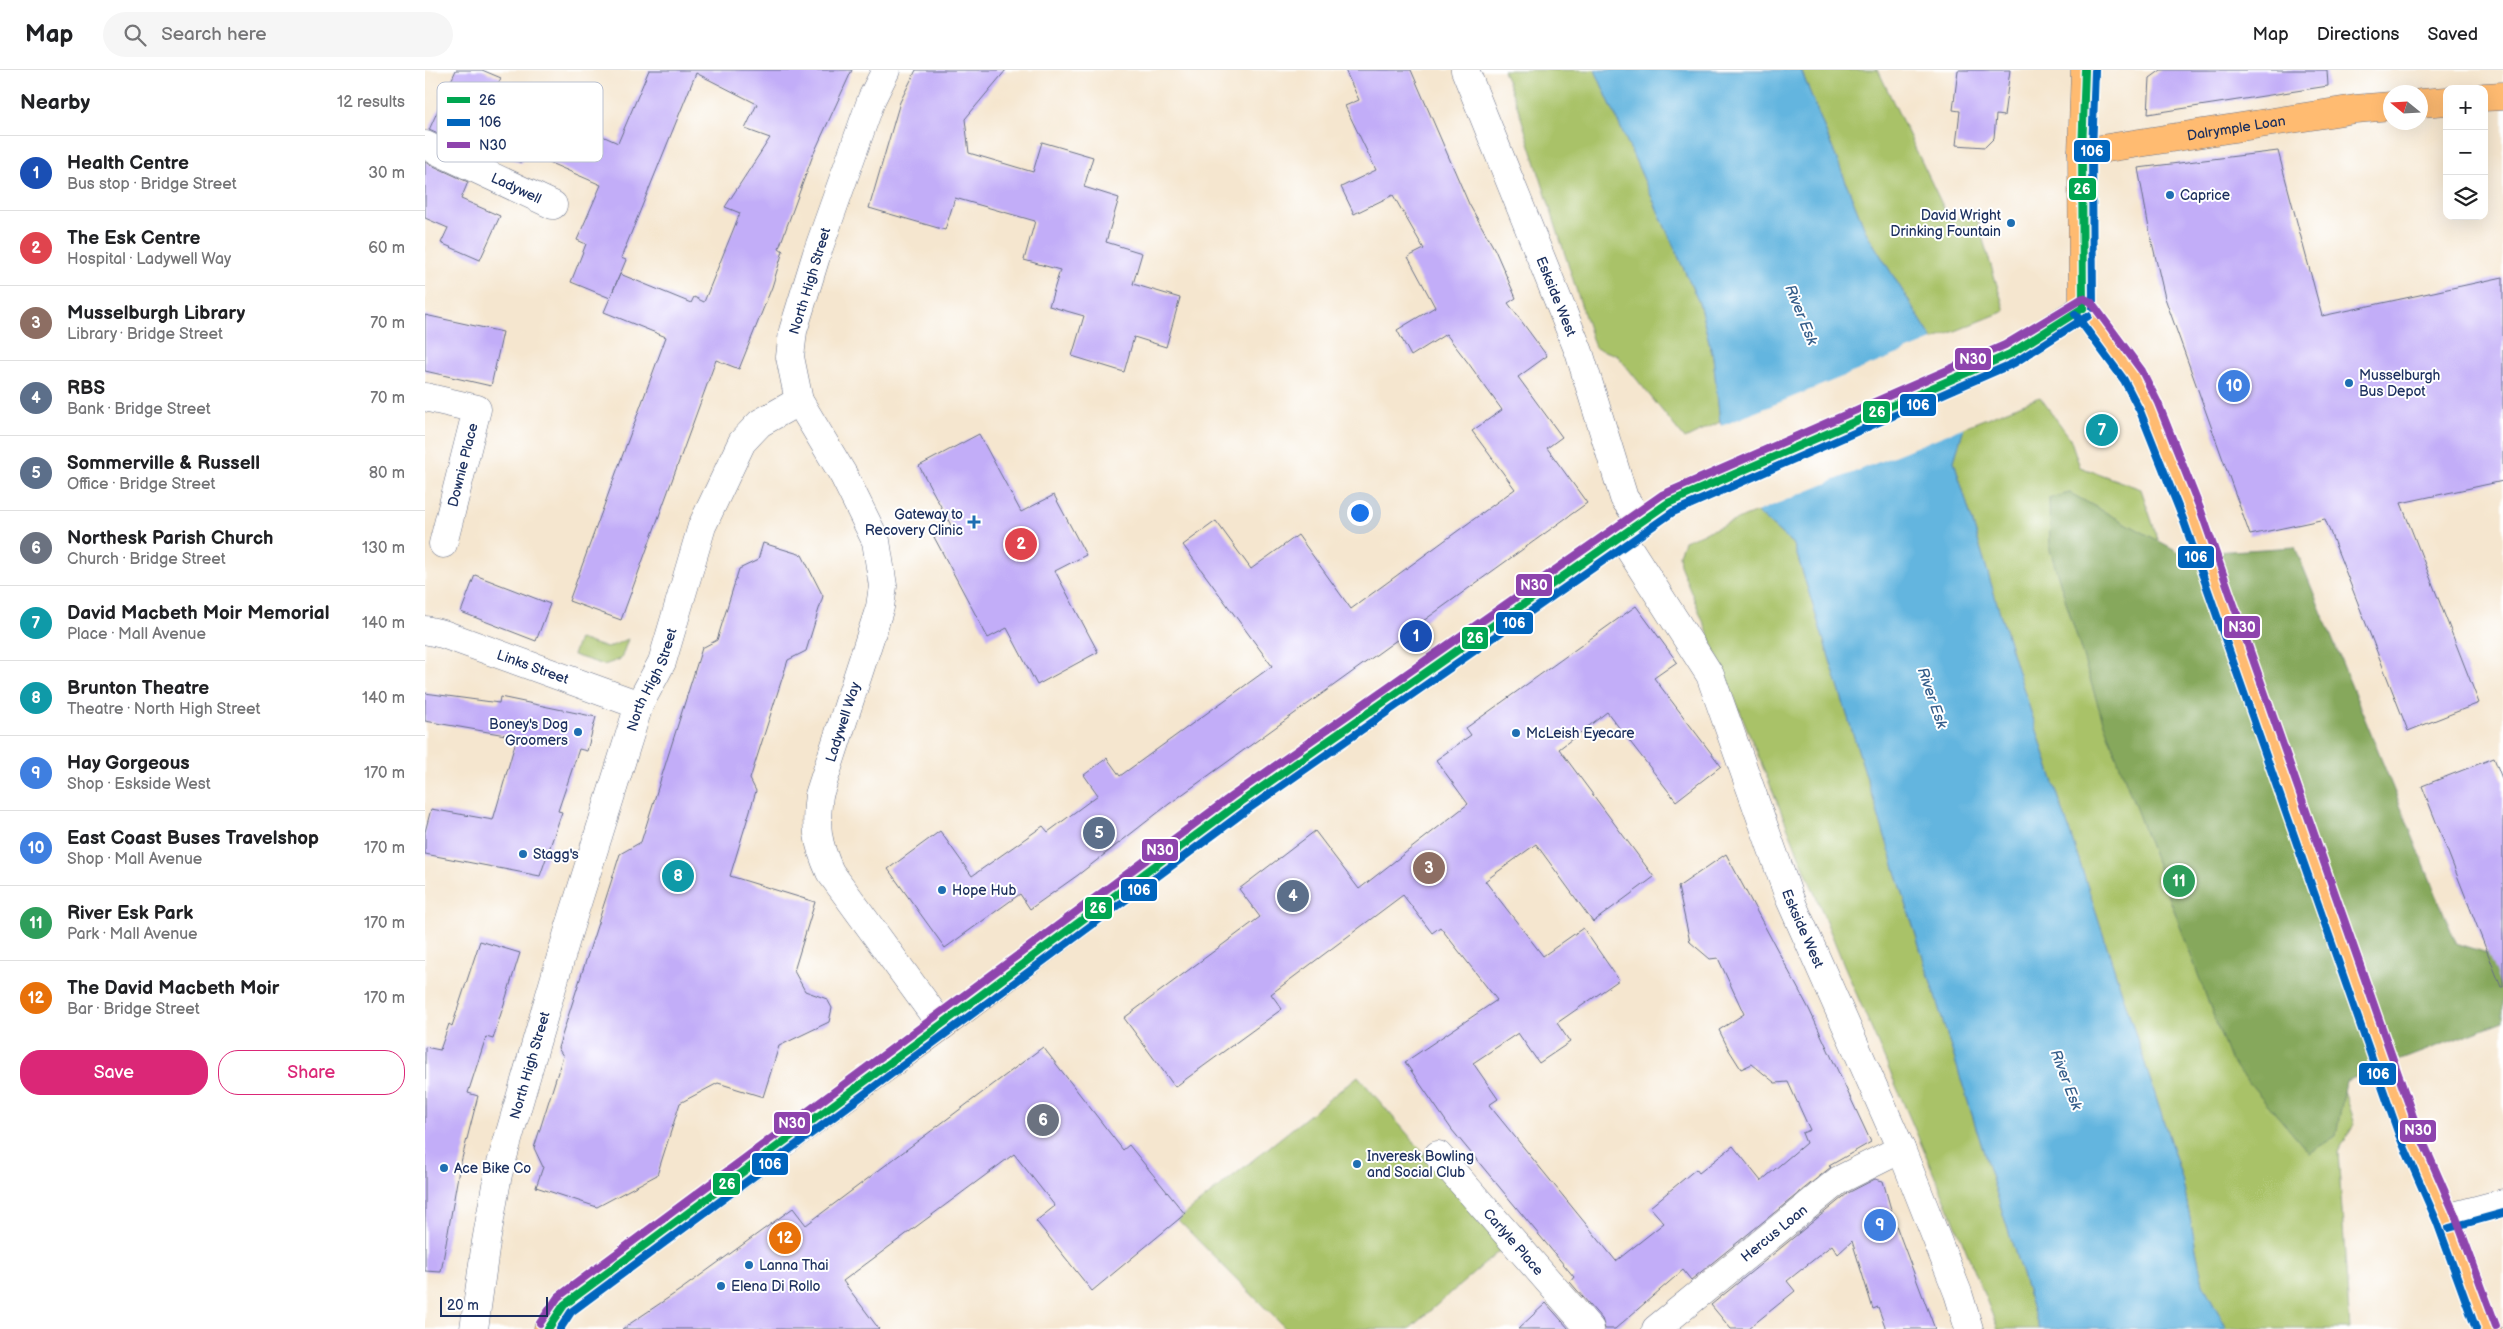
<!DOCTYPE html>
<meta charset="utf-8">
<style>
body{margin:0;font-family:"Balsamiq Sans",sans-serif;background:#f6f6f6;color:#202124}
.controls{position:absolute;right:15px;top:15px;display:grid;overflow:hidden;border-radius:10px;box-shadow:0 5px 20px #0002}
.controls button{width:45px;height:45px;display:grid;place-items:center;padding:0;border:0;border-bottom:1px solid #e0e0e0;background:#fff;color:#202124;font:25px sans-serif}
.compass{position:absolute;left:1958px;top:15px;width:45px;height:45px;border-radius:50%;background:#fff;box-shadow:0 5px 20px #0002;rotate:288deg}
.scale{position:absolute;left:15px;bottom:12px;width:108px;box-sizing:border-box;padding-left:5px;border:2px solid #1b2f5e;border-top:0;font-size:14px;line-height:18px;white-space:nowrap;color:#1b2f5e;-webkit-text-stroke:4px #fff;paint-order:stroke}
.you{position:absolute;left:934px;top:442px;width:18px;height:18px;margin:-12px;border:4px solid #fff;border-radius:50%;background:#1a73e8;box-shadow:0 0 0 8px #1a73e833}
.badge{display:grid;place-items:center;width:32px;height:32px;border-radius:50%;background:#db2777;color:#fff;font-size:16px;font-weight:700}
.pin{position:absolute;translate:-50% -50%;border:2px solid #fff;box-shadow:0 1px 5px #0006}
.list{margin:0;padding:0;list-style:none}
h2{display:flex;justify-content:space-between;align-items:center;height:65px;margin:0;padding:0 20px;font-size:21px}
h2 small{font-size:16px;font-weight:400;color:#757577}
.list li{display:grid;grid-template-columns:32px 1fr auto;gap:15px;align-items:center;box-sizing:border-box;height:75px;padding:0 20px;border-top:1px solid #e0e0e0}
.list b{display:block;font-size:19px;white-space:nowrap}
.list p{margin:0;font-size:16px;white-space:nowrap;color:#757577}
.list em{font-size:16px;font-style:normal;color:#757577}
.actions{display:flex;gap:10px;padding:15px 20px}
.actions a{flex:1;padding:11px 0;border:1px solid #db2777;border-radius:20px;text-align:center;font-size:18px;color:#db2777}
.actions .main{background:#db2777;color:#fff}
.icon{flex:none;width:28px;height:28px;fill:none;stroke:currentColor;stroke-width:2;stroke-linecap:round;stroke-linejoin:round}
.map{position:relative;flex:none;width:2078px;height:1259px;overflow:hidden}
header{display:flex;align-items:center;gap:30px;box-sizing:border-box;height:70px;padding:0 25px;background:#fff;border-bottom:1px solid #e0e0e0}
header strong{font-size:24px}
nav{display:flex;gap:28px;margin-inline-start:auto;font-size:18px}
.search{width:350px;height:45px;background:#f6f6f6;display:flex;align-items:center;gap:12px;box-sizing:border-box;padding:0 18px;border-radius:28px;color:#757577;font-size:19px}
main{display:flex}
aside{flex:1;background:#fff}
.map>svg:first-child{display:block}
.green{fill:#a9c268;stroke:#627863}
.forest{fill:#86a85c;stroke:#506c5d}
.water{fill:#64b5df;stroke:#40729e}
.pier{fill:#f5e6cf}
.building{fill:#c2adf8}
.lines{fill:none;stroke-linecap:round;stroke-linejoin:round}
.minor-casing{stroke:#676f86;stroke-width:29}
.major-casing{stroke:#676f86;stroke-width:29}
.minor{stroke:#fff;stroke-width:28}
.major{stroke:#ffbb71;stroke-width:28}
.bus-1-casing{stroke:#fff;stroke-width:11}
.bus-2-casing{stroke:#fff;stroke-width:11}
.bus-3-casing{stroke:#fff;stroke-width:11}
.bus-1{stroke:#00a651;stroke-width:8}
.bus-2{stroke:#0065bd;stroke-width:8}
.bus-3{stroke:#8e44ad;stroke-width:8}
.poi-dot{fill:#1f6fb2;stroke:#fff;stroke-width:2}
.labels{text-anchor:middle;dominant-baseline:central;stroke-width:4;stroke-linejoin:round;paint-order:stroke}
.street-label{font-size:14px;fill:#1b2f5e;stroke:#fff}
.poi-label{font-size:14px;fill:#1b2f5e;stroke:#fff;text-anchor:start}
.water-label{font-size:15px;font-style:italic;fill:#355e8b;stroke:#fff}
.key{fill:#fff;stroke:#bbc1cf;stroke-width:1}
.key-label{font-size:14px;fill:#1b2f5e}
.line-badge{stroke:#fff;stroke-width:2}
.badge-label{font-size:14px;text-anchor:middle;font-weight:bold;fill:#fff}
</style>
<header>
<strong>Map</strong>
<div class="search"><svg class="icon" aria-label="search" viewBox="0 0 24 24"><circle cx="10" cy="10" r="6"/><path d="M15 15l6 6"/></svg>Search here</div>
<nav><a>Map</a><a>Directions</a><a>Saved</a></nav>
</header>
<main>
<aside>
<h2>Nearby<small>12 results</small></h2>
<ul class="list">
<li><span class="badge" style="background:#1a4fb4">1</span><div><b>Health Centre</b><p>Bus stop · Bridge Street</p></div><em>30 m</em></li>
<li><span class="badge" style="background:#e0444e">2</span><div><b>The Esk Centre</b><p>Hospital · Ladywell Way</p></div><em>60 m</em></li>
<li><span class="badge" style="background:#8d6e63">3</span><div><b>Musselburgh Library</b><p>Library · Bridge Street</p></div><em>70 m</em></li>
<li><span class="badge" style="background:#5c6f8a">4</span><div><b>RBS</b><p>Bank · Bridge Street</p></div><em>70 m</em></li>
<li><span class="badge" style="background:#5c6f8a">5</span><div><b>Sommerville &amp; Russell</b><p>Office · Bridge Street</p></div><em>80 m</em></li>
<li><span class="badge" style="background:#6b7280">6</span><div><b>Northesk Parish Church</b><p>Church · Bridge Street</p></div><em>130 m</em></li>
<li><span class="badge" style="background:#0f9aa8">7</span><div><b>David Macbeth Moir Memorial</b><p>Place · Mall Avenue</p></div><em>140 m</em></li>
<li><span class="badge" style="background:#0f9aa8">8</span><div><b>Brunton Theatre</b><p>Theatre · North High Street</p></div><em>140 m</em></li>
<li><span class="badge" style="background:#3f7fe0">9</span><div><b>Hay Gorgeous</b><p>Shop · Eskside West</p></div><em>170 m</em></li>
<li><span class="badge" style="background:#3f7fe0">10</span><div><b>East Coast Buses Travelshop</b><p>Shop · Mall Avenue</p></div><em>170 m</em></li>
<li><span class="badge" style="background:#2e9e5b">11</span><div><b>River Esk Park</b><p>Park · Mall Avenue</p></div><em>170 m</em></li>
<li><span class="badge" style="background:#e8710a">12</span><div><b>The David Macbeth Moir</b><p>Bar · Bridge Street</p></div><em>170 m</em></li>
</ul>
<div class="actions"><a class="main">Save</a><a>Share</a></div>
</aside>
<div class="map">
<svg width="2078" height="1259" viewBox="0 0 2078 1259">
<rect width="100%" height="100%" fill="#fff"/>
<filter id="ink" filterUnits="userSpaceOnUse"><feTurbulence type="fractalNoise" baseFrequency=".02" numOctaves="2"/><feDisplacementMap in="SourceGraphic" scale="10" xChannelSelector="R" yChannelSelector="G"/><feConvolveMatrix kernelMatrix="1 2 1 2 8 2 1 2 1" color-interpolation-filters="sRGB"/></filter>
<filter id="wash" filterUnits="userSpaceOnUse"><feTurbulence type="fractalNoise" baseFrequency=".0096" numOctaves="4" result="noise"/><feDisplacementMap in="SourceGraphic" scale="20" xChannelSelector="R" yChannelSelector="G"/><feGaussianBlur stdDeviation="1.12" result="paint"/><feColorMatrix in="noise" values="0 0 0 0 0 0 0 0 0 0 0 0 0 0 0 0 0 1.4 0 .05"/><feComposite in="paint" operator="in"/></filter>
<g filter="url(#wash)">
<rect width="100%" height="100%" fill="#f5e6cf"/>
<!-- green -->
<g class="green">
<polygon points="1078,0 1170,0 1274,233 1288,287 1295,352 1260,369 1192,285 1170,278 1093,38"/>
<polygon points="1376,0 1453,0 1524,149 1551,147 1580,241 1508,270 1441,162"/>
<polygon points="1615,327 1645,368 1655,397 1716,419 1930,1053 1913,1082 1925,1259 1802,1259 1778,1214 1757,1108 1591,596 1529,391 1539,357"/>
<polygon points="1332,442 1369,475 1614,1259 1573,1259 1528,1148 1419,895 1255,495 1254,484 1259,471"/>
<polygon points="154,569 182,578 203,569 196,589 179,595 148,585"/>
<polygon points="933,1006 1079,1177 984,1259 861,1259 753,1150"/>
</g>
<!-- forest -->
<polygon class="forest" points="1645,423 1758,484 1870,477 2031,873 2078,888 2078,951 1921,1011 1911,1066 1884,1083 1805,990 1676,645 1625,480 1624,428"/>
<!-- water -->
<polygon class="water" points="1170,0 1376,0 1441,162 1508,270 1539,357 1529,391 1591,596 1757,1108 1778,1214 1802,1259 1614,1259 1369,475 1332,442 1295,352 1288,287 1274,233"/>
<!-- pier -->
<polygon class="pier" points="1510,269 1542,356 1329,443 1294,357"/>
<g id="blocks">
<!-- building -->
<g class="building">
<polygon points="31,0 57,0 76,8 71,18 193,73 224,0 427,0 388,85 354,178 358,181 347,217 314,299 291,290 196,550 144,531 241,267 179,242 195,204 266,233 269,227 279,232 315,143 300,137 345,68 320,59 332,34 271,3 196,188 201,190 185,228 146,212 161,174 152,170 176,115 100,82 96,93 58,76 55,83 4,60"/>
<polygon points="491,0 581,0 540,49 544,83 608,102 617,72 668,87 659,117 694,128 681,172 717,183 708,214 755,228 741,277 709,267 699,302 647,286 659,246 624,236 635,200 599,190 610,151 530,128 520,160 444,138 475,32"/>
<polygon points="920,0 986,0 1044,134 1070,180 1091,228 1083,233 1122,286 1093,307 1137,367 1122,378 1162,433 744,734 653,805 605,839 595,824 520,878 463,799 515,761 547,806 618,756 623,762 673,725 659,705 682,688 695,706 847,596 758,475 791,451 826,499 873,465 926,539 1090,419 1047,361 1077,340 1044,294 1021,264 986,286 972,260 1010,237 983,187 999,179 968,125 929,144 916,117 951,100 920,36 934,30"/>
<polygon points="1533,0 1585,0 1579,46 1571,45 1569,68 1560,77 1531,75 1535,41 1528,40"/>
<polygon points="1736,0 1902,0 1903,16 1723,44 1725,8"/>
<polygon points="1853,81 1897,246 2078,207 2078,411 1976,433 2054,633 1983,661 1900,449 1825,465 1740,228 1725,164 1713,98"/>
<polygon points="0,92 43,112 36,129 75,146 55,190 16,173 23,158 0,148"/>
<polygon points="0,245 78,262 66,316 0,301"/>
<polygon points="554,364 596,442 629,425 661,485 630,501 673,582 612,615 582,558 563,568 509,467 527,457 494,396"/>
<polygon points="338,473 377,485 398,526 381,581 363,590 325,709 331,721 305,806 390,832 369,901 380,921 402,929 407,938 404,952 354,976 338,1027 293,1013 255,1033 232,1105 172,1137 111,1117 118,1097 109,1078 138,986 133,978 195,784 216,772 277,578 292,570 314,499 333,490"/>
<polygon points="50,505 125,534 111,571 36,542"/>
<polygon points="1211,536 1252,592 1229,608 1296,696 1251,731 1182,642 1134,679 1229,807 1168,852 1111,774 1060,811 1118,886 1158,858 1194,910 1132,953 1145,972 1114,993 1093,963 1048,993 1073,1029 1064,1035 1191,1191 1239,1153 1225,1137 1271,1099 1274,1103 1308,1076 1336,1111 1381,1073 1377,1063 1385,1060 1363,1012 1350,1013 1327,994 1316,999 1304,980 1294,960 1319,944 1293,888 1285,889 1265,872 1253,817 1301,784 1384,939 1446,1072 1404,1096 1406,1097 1266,1210 1258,1200 1190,1259 1180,1259 1177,1249 1145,1212 1149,1207 1027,1060 980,992 1072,930 1015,857 1007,863 978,825 846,924 857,939 750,1017 699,948 835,847 814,819 890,761 934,819 1043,734 1011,690 1046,665 1041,658"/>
<polygon points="0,623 74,633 75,627 171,647 162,681 154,679 133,741 137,742 115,806 0,784 0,762 6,739 68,750 92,667 0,651"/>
<polygon points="2069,688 2078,711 2078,917 2076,917 1997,716"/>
<polygon points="55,871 95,883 68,969 61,967 43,1023 53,1026 34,1100 16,1202 0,1201 0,977 15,980 24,954 27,956"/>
<polygon points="618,977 698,1080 704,1075 760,1144 667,1221 611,1151 630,1136 589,1084 418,1211 454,1259 197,1259 258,1218 368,1138 381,1155"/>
<polygon points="1450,1109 1458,1111 1469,1150 1510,1259 1461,1259 1453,1237 1448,1239 1427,1171 1413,1184 1407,1175 1362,1211 1370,1221 1323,1259 1306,1259 1286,1235 1423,1123"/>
<polygon points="1121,1233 1144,1259 1093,1259"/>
</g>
</g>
</g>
<g filter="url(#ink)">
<use href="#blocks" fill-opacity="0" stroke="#676f86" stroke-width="1"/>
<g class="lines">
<defs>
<g id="minor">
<path d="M461 0 447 28 392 183 368 261 365 287 374 331 419 406 451 471 458 516 455 537 394 725C390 757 392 773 405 802L517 956"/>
<path id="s1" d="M1040 0 1154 282 1199 428 1216 452"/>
<path id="s2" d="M0 75 128 135"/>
<polyline points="0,327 52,339 18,474"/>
<path id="s3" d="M1196 466 1285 605 1364 827 1476 1079 1533 1223 1544 1259"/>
<path id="s4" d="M0 560 18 564 214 635"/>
<path id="s5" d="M1013 1085 1165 1259"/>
<polyline points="2021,1148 2078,1133"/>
<path id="s6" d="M49 1259 61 1172 73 1104 144 859 214 635 237 592 277 456 317 372 335 353 374 331"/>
<path id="s7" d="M1231 1259 1414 1110 1476 1079"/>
</g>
<g id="major">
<polyline points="2059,27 2078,26"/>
<polyline points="1996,33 2022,31"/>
<path id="s8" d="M1657 82 1930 39 1966 36"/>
<polyline points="1658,238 1708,305 1724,337 1767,445 1983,1062 2021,1148 2062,1259"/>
<polyline points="1658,238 1657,82 1660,0"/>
<polyline points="123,1259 139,1235 517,956 813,734 1243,433 1585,284 1658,238"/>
</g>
</defs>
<!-- minor casing -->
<use href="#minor" class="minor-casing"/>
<!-- major casing -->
<use href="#major" class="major-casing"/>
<!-- minor -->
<use href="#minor" class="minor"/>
<!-- major -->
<use href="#major" class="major"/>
<defs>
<g id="bus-1">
<polyline points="1658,238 1657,82 1660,0"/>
<polyline points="123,1259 139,1235 813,734 1243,433 1585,284 1658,238"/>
</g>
<g id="bus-2">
<polyline points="1668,238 1667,82 1670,0"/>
<polyline points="1650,244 1699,310 1715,341 1758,449 1974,1065 2012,1152 2051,1259"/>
<polyline points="2024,1158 2078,1143"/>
<polyline points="135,1259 146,1242 819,742 1248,442 1589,293 1663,246"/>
</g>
<polyline id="bus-3" points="115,1253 133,1227 807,726 1237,425 1580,275 1658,228 1666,232 1717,301 1733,333 1776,441 1992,1058 2030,1145 2071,1256"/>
</defs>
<!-- bus-1 casing -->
<use href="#bus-1" class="bus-1-casing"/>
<!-- bus-2 casing -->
<use href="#bus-2" class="bus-2-casing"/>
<!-- bus-3 casing -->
<use href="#bus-3" class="bus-3-casing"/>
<!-- bus-1 -->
<use href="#bus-1" class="bus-1"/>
<!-- bus-2 -->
<use href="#bus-2" class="bus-2"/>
<!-- bus-3 -->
<use href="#bus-3" class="bus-3"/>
</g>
</g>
<!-- markers -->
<g class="poi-dot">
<circle cx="1745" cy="125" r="5"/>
<circle cx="1586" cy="153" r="5"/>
<circle cx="1924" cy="313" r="5"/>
<path d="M546.5 444.5h5v5h5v5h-5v5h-5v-5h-5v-5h5z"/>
<circle cx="153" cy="662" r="5"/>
<circle cx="1091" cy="663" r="5"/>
<circle cx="98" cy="784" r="5"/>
<circle cx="517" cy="820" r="5"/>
<circle cx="932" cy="1094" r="5"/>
<circle cx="19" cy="1098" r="5"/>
<circle cx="324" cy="1195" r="5"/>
<circle cx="296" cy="1216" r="5"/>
</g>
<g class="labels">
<!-- street labels -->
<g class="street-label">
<text stroke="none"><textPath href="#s8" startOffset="156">Dalrymple Loan</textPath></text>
<text stroke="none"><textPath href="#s2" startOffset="101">Ladywell</textPath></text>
<text transform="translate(385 211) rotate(-73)">North High Street</text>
<text stroke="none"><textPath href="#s1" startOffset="244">Eskside West</textPath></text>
<text transform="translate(38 395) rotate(-76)">Downie Place</text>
<text stroke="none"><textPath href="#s4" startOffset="114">Links Street</textPath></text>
<text stroke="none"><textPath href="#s6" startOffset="675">North High Street</textPath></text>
<text transform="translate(418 652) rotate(-72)">Ladywell Way</text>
<text stroke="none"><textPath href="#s3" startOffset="435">Eskside West</textPath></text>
<text stroke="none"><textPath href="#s6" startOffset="270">North High Street</textPath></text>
<text stroke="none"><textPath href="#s7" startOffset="152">Hercus Loan</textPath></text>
<text stroke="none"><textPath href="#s5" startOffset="115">Carlyle Place</textPath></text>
</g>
<!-- poi labels -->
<g class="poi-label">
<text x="1755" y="125">Caprice</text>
<text x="1576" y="145" text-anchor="end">David Wright<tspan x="1576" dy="16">Drinking Fountain</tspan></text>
<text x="1934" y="305">Musselburgh<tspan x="1934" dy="16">Bus Depot</tspan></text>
<text x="538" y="444" text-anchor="end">Gateway to<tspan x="538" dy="16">Recovery Clinic</tspan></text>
<text x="143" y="654" text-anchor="end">Boney's Dog<tspan x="143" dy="16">Groomers</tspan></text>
<text x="1101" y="663">McLeish Eyecare</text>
<text x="108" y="784">Stagg's</text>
<text x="527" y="820">Hope Hub</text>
<text x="942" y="1086">Inveresk Bowling<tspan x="942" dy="16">and Social Club</tspan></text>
<text x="29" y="1098">Ace Bike Co</text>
<text x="334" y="1195">Lanna Thai</text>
<text x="306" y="1216">Elena Di Rollo</text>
</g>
<!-- water labels -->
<g class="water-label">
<text transform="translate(1376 245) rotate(68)">River Esk</text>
<text transform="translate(1507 628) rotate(71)">River Esk</text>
<text transform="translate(1641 1010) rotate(69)">River Esk</text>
</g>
</g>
<!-- legend -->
<rect x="12" y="12" width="166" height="80" rx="8" class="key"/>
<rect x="22" y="27" width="23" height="6" fill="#00a651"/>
<rect x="22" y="49" width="23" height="7" fill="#0065bd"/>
<rect x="22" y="72" width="23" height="6" fill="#8e44ad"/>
<g class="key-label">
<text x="54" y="35">26</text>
<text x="54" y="57">106</text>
<text x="54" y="80">N30</text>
</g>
<g class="line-badge">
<rect x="1648" y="69" width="38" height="24" rx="5" fill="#0065bd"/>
<rect x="1643" y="107" width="29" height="24" rx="5" fill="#00a651"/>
<rect x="1529" y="277" width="38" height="24" rx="5" fill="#8e44ad"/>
<rect x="1474" y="323" width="38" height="24" rx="5" fill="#0065bd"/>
<rect x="1437" y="330" width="29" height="24" rx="5" fill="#00a651"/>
<rect x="1752" y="475" width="38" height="24" rx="5" fill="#0065bd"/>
<rect x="1090" y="503" width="38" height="24" rx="5" fill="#8e44ad"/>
<rect x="1070" y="541" width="39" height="24" rx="5" fill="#0065bd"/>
<rect x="1798" y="545" width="38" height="24" rx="5" fill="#8e44ad"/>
<rect x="1036" y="556" width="28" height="24" rx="5" fill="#00a651"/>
<rect x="716" y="768" width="38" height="24" rx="5" fill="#8e44ad"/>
<rect x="695" y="808" width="38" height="24" rx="5" fill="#0065bd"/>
<rect x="659" y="826" width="29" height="24" rx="5" fill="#00a651"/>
<rect x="1933" y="992" width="39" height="24" rx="5" fill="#0065bd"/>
<rect x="348" y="1041" width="38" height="24" rx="5" fill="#8e44ad"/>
<rect x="1974" y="1049" width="38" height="24" rx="5" fill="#8e44ad"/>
<rect x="326" y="1082" width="38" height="24" rx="5" fill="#0065bd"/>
<rect x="287" y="1102" width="29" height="24" rx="5" fill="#00a651"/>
</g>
<g class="badge-label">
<text x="1667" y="86">106</text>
<text x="1657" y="124">26</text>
<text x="1548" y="294">N30</text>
<text x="1493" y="340">106</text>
<text x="1452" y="347">26</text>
<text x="1771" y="492">106</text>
<text x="1109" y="520">N30</text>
<text x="1089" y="558">106</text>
<text x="1817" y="562">N30</text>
<text x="1050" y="573">26</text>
<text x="735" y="785">N30</text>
<text x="714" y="825">106</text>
<text x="673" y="843">26</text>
<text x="1953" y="1009">106</text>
<text x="367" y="1058">N30</text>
<text x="1993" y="1065">N30</text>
<text x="345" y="1099">106</text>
<text x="302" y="1119">26</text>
</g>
</svg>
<div class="controls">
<button>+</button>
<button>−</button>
<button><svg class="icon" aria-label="layers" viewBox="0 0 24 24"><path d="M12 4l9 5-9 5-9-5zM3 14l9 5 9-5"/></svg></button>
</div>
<svg class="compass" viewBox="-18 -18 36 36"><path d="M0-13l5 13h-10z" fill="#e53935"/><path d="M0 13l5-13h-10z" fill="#757577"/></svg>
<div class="scale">20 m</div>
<div class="you"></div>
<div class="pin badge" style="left:991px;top:566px;background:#1a4fb4">1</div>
<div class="pin badge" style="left:596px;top:474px;background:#e0444e">2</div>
<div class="pin badge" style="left:1004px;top:798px;background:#8d6e63">3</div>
<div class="pin badge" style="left:868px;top:826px;background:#5c6f8a">4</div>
<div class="pin badge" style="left:674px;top:763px;background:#5c6f8a">5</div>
<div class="pin badge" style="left:618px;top:1050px;background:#6b7280">6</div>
<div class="pin badge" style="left:1677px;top:360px;background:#0f9aa8">7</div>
<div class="pin badge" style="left:253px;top:806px;background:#0f9aa8">8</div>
<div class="pin badge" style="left:1455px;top:1155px;background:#3f7fe0">9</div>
<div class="pin badge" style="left:1809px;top:316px;background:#3f7fe0">10</div>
<div class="pin badge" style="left:1754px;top:811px;background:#2e9e5b">11</div>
<div class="pin badge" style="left:360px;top:1168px;background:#e8710a">12</div>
</div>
</main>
